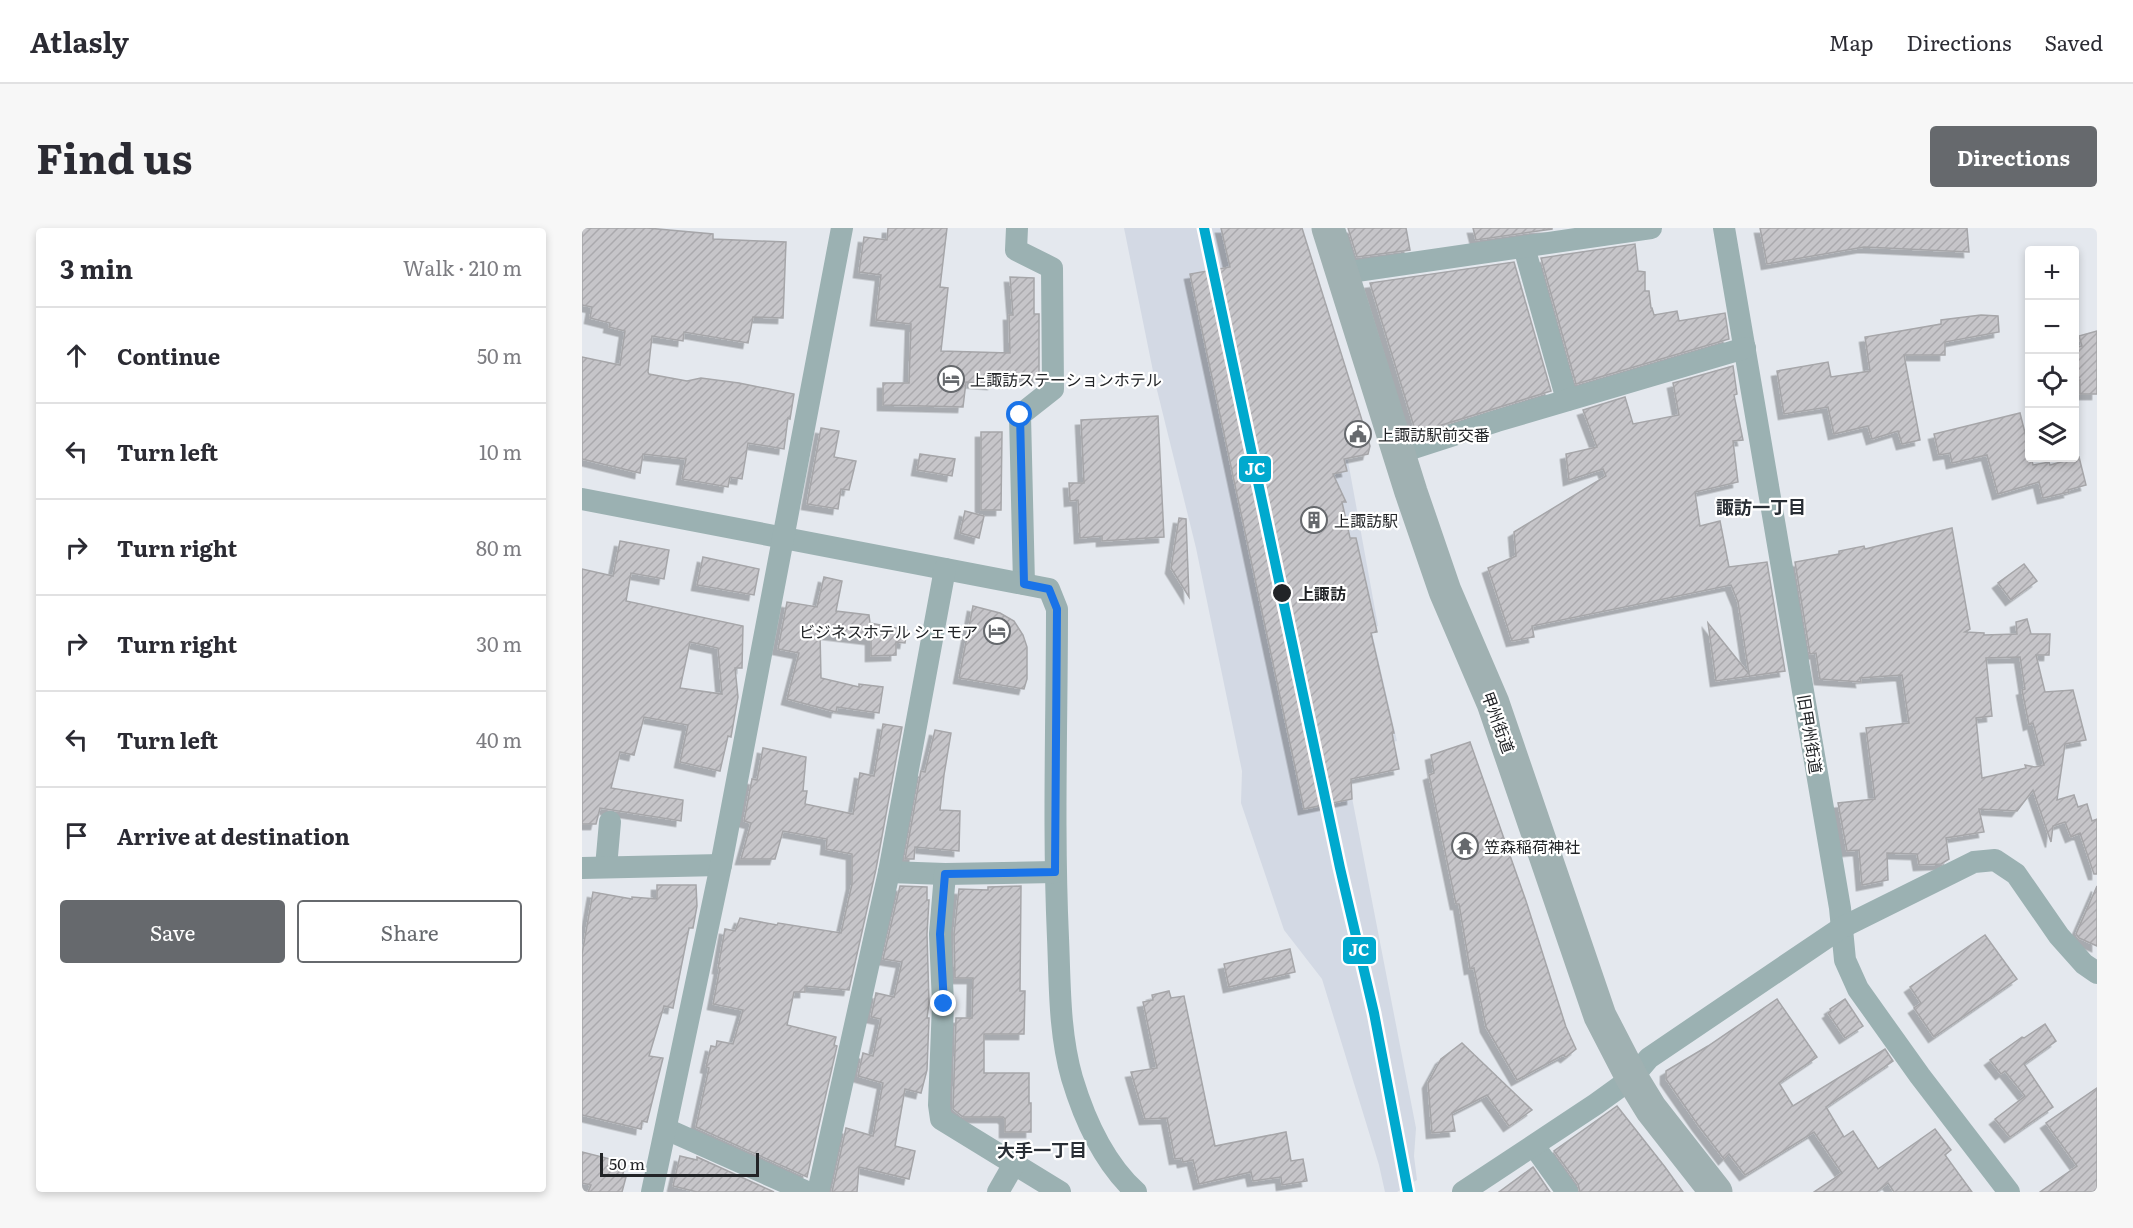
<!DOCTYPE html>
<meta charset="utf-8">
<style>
body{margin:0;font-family:Literata,"Noto Sans JP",serif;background:#f7f7f7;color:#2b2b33}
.controls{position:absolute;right:18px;top:18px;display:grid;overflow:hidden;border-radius:6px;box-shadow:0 3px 9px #0003}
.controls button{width:54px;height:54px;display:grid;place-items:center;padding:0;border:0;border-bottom:2px solid #e1e1e2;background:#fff;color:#2b2b33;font:30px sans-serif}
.scale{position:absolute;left:18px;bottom:15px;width:159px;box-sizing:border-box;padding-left:6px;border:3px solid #222427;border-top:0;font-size:16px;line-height:21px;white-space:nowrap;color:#222427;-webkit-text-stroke:4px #fff;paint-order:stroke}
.stop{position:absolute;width:18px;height:18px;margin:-14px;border:4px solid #1a73e8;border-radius:50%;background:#fff}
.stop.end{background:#1a73e8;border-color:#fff;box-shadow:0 2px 6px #0008}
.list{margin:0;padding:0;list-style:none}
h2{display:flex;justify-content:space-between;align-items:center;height:78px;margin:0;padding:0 24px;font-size:26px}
h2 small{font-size:20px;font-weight:400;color:#7c7c81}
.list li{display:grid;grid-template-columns:39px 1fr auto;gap:18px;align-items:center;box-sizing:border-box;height:96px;padding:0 24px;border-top:2px solid #e1e1e2}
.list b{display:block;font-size:22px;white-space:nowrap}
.list em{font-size:20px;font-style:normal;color:#7c7c81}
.actions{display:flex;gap:12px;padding:18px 24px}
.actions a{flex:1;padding:14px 0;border:2px solid #66696d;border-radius:6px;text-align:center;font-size:21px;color:#66696d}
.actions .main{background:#66696d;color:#fff}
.icon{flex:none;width:33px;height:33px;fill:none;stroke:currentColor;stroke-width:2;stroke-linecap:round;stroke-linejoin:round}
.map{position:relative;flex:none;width:1515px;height:964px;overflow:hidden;border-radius:6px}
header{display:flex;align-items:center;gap:36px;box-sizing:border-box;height:84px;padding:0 30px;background:#fff;border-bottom:2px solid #e1e1e2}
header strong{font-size:28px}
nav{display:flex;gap:33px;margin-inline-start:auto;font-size:21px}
.intro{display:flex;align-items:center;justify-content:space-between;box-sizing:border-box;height:144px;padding:0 36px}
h1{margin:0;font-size:42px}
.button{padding:15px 27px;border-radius:6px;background:#66696d;color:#fff;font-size:21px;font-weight:700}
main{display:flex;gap:36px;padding:0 36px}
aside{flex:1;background:#fff;border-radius:6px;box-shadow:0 3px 9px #0003}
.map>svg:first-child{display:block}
.built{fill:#d3d9e4}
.building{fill:url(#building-hatch);stroke:#a6a6a9;stroke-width:1.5;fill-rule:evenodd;filter:url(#shadow)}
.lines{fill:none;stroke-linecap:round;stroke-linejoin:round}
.minor{stroke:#9bb1b2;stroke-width:22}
.highway{stroke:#a0b1b2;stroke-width:33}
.rail-1-casing{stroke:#fff;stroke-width:15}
.rail-1{stroke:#00a9ce;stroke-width:10}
.route{stroke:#1a73e8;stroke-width:8}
.stop-dot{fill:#222427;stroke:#fff;stroke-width:2}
.labels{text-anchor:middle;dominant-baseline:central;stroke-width:4.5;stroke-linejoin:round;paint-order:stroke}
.poi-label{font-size:16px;fill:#222427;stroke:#fff;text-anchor:start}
.stop-label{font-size:16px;font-weight:bold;fill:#222427;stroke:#fff;text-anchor:start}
.street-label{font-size:16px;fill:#222427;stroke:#fff}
.neighbourhood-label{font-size:18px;font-weight:bold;fill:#292e35;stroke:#fff}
.line-badge{stroke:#fff;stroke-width:2}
.badge-label{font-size:16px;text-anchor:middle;font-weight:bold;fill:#fff}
</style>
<header>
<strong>Atlasly</strong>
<nav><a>Map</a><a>Directions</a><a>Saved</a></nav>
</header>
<div class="intro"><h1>Find us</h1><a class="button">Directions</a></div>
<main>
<aside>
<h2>3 min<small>Walk · 210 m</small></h2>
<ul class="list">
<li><svg class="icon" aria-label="ahead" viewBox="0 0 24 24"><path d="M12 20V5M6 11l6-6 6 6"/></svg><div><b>Continue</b></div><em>50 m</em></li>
<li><svg class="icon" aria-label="left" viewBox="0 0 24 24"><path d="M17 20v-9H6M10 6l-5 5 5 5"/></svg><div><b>Turn left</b></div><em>10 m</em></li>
<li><svg class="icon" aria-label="right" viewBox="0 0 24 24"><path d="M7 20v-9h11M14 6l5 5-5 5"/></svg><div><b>Turn right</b></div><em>80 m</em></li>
<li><svg class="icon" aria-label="right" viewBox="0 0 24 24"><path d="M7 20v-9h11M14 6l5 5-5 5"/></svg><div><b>Turn right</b></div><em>30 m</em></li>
<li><svg class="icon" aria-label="left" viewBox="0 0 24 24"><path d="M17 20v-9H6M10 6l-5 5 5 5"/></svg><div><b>Turn left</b></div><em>40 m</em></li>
<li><svg class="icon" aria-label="arrive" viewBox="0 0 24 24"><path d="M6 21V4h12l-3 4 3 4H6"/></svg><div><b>Arrive at destination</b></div></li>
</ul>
<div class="actions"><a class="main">Save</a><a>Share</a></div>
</aside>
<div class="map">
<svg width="1515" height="964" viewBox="0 0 1515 964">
<defs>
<pattern id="building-hatch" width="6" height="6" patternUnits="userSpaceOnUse" patternTransform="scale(1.5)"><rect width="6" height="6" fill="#c6c5c9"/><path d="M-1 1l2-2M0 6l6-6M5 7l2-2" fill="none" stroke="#aaa9ad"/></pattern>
<filter id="shadow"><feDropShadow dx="-5.5" dy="5.5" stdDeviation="0" flood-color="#0004"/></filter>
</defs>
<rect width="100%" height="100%" fill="#e4e8ee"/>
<!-- built -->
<polygon class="built" points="542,0 654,0 764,222 796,398 789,400 815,513 767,524 766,549 834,900 832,928 835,952 815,964 803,964 797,937 740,751 702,702 659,575 660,543 614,320 574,158"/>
<!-- building -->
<g class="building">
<polygon points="0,0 65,0 131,6 131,11 204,14 201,90 171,89 166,115 102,104 101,113 70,108 66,144 67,146 105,153 119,150 157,155 212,166 208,191 206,190 202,221 166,215 160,251 148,249 146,259 100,251 104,231 61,226 58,245 0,231 0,129 38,137 43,103 27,99 28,95 8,90 10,79 0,77"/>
<polygon points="306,0 365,0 358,59 366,60 359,123 428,125 427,87 431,87 428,49 452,50 452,86 457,86 457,151 412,152 411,156 384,154 381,179 301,177 301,155 327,155 329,96 294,92 299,47 277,44 282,9 305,12"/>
<polygon points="639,0 720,0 788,218 786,226 762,231 765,243 751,246 764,274 760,274 768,310 774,310 795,404 789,405 812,505 810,505 817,541 769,551 770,571 722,581 608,46 648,39"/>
<polygon points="766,0 824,0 828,22 775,29"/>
<polygon points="891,0 970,0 970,1 894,12"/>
<polygon points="1178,0 1385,0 1387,24 1282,19 1185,36"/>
<polygon points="1053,16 1056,43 1063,44 1063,63 1067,63 1069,80 1070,80 1072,87 1095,83 1097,93 1143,85 1147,111 994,156 959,30"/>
<polygon points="932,34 969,163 834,205 788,55"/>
<polygon points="1399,87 1416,88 1417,104 1363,114 1363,127 1322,127 1338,212 1320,216 1316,203 1290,211 1286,198 1252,206 1246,179 1202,186 1195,143 1246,134 1249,149 1288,143 1283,109 1359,96 1359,92"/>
<polygon points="1515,103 1515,166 1498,166 1498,152 1492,153 1492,120 1500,118 1497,108"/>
<polygon points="1151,138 1155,166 1152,167 1161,212 1151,213 1156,254 1113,264 1118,298 1138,293 1147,339 1185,334 1203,443 1134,453 1126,395 1167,446 1156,374 1149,357 950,398 952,409 930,413 906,340 934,328 932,304 1024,248 1021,241 987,252 984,226 1015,219 1001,182 1043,169 1051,196 1097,187 1091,155"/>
<polygon points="1438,185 1451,237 1467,234 1468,237 1497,229 1504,257 1486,262 1487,264 1461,270 1457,254 1416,266 1405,227 1370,235 1368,225 1357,227 1352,206"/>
<polygon points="576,188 582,309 520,313 520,308 498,310 496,272 488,273 487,255 502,255 499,192"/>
<polygon points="239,200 257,203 252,229 274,233 267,262 259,261 256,281 225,276"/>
<polygon points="399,204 420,204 419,282 399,282"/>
<polygon points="338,226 373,231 370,248 335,242"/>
<polygon points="383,283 402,288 397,310 378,305"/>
<polygon points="597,290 604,291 607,369 589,340"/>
<path d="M1370 300 1388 401 1383 404 1402 405V407L1435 406 1434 394 1445 391 1449 406H1468L1467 427H1454L1463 464 1491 462 1504 512 1483 516 1475 572 1492 567 1496 579 1505 576 1510 593 1515 591V646H1512L1498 605 1489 609 1483 594 1471 598 1469 614 1451 562 1435 583 1397 581 1402 604 1364 610 1367 631 1359 636 1337 637 1335 626 1305 625 1306 652 1280 657 1277 622 1265 623 1256 575 1293 571 1284 500 1327 495 1320 447 1278 450 1279 454 1238 451 1234 425 1228 426 1213 334 1257 326V323L1282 318 1283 321ZM1438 429 1443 461 1440 462 1447 497 1451 495 1462 537 1453 539 1443 537 1444 540 1400 550 1394 490 1410 488 1404 430Z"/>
<path d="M38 313 87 322 82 351 49 345 44 373 161 398 160 440H153L156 469 149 509 146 508 138 543 98 534 106 497 62 489 52 527 38 524 29 560 101 572 99 593 18 580 14 596H0V341L31 348ZM108 414 136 420 140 466 98 460Z"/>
<polygon points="121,329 177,341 172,367 115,357"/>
<polygon points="1442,336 1455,353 1429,372 1416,355"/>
<polygon points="242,349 260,353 254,383 287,387 288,395 325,402 323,415 314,414 314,427 289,428 289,411 238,405 239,450 277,459 277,456 301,459 297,485 255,479 254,484 205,471 217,425 196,421 205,374 235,379"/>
<polygon points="391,378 418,385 432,393 441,407 445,419 445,451 442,461 377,450"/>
<polygon points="301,496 320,499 294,641 267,762 223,758 223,764 212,764 205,797 254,809 252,817 255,818 225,949 114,899 127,840 124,839 129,818 134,819 135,813 151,816 161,782 131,776 138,740 136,740 143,701 153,703 158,690 195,697 196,695 259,705 270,656 270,626 244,621 245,611 201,603 193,631 159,631 169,595 162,593 170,551 175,552 181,520 224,529 221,563 225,563 223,576 271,586 278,545 292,548"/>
<polygon points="353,502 369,505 362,547 358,582 378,583 377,623 333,619 332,631 323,631 339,543 343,544"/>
<polygon points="888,514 944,673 984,799 994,821 984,829 981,827 935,852 904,799 892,740 888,741 877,676 874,676 847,547 852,545 849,527"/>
<polygon points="75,657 114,657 115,678 111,700 107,700 91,780 82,778 67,828 81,830 65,894 60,893 59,901 0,887 0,726 11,664 50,671 50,669 75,671"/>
<polygon points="318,658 345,659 345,672 347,672 345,706 347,775 345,790 347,790 345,842 339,865 323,861 313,918 333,923 327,951 277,939 275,964 250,964 264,900 291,908 301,855 276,848 281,825 291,828 299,791 289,789 294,765 312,769 320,734 301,731"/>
<polygon points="439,658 438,763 443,763 442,806 402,806 402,845 447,845 447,875 449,875 449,904 423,904 423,891 421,889 381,889 371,881 374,790 390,790 391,750 373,750 372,706 377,661 406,662 406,659"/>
<polygon points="1515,658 1515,718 1497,710 1494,706"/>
<polygon points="1403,707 1435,751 1352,809 1332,780 1339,775 1328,759"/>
<polygon points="708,721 713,744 647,759 642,736"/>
<polygon points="587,763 589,770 602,768 633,918 704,904 709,933 721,931 725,953 700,957 699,949 671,953 669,944 617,956 611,932 601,934 600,930 593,931 585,890 563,891 549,844 575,840 561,774 571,772 570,767"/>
<polygon points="1195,771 1235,829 1197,855 1211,878 1303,821 1311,833 1244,879 1262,909 1271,903 1296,941 1353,901 1369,922 1363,927 1390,964 1312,964 1306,955 1294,964 1232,964 1260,945 1232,904 1163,947 1147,926 1142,931 1116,897 1084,851 1084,843 1126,818"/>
<polygon points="1263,771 1281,798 1263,810 1246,785 1249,783 1248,781"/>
<polygon points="1463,796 1474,813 1442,836 1471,879 1428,909 1413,891 1443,868 1423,843 1419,846 1408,832 1440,809 1442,810"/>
<polygon points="880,815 950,882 927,898 905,867 870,885 873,903 850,905 846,855 859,831"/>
<polygon points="1515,860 1515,964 1458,964 1495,938 1464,895"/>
<polygon points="1035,878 1083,939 1101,964 998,964 996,956 972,923"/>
<polygon points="0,924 44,935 40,949 44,949 40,964 6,964 9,957 0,955"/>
<polygon points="98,928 115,932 115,929 192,964 115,964 91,958"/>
<polygon points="951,939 968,964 917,964"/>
</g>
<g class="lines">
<!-- minor -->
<g class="minor">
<polyline points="435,0 434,22 470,40 471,161 438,187 442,356"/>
<polyline points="1142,0 1258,680 1263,732 1276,761 1338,848 1427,964"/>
<polyline points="942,19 985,172"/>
<polyline points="761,45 1069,0"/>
<polyline points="816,225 915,193 1163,120"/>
<path d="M0 271 467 361 475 381C475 491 471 600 476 710 478 756 477 805 490 850 502 890 522 935 554 964"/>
<polyline points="24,639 28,594"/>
<polyline points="0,640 139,637"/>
<polyline points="307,644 363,646 473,644"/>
<polyline points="363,646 358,706 361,776 357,877 359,891 478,964"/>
<polyline points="84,901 225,964"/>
<polyline points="952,918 985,964"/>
<polyline points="70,964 139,637 260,0"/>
<polyline points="236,964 307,644 363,341"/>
<polyline points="416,964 432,936"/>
<polyline points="881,964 1014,876 1050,850 1067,830 1259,700 1392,634 1413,632 1434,646 1477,708 1502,736 1515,745"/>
</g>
<!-- highway -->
<polyline class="highway" points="746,0 829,264 863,363 911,475 1018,788 1050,850 1069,881 1134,964"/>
<defs>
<polyline id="rail-1" points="622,0 758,640 792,785 826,964"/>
</defs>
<!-- rail-1 casing -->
<use href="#rail-1" class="rail-1-casing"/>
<!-- rail-1 -->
<use href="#rail-1" class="rail-1"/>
</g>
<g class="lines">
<!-- route -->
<polyline class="route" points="362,776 358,706 363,646 473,644 475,381 467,361 442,356 438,187"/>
</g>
<!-- icons -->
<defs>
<symbol id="hotel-ring" viewBox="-11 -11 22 22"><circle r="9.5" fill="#fff" stroke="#66696d" stroke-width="1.5"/><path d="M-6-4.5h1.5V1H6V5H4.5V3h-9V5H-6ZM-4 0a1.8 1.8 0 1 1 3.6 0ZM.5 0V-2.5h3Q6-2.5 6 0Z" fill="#66696d"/></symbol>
<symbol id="civic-ring" viewBox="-11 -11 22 22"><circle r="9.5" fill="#fff" stroke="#66696d" stroke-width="1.5"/><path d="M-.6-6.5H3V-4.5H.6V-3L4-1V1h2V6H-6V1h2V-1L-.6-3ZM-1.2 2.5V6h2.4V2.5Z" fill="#66696d"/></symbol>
<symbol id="building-ring" viewBox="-11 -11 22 22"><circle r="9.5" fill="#fff" stroke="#66696d" stroke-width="1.5"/><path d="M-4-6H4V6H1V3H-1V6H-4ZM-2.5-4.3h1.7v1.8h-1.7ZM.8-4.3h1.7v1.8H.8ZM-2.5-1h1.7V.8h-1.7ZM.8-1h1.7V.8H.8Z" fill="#66696d"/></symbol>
<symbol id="temple-ring" viewBox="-11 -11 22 22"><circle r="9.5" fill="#fff" stroke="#66696d" stroke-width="1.5"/><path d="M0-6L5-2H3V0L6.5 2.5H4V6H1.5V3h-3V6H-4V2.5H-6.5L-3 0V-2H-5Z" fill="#66696d"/></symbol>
</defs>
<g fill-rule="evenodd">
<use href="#hotel-ring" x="354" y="136" width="30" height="30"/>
<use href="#civic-ring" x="761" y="191" width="30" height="30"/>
<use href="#building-ring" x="717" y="277" width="30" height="30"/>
<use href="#hotel-ring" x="400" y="388" width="30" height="30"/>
<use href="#temple-ring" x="868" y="603" width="30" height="30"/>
</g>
<!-- markers -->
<circle class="stop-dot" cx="700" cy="365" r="10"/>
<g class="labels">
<!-- poi labels -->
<g class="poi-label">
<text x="388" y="151">上諏訪ステーションホテル</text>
<text x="796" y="206">上諏訪駅前交番</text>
<text x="752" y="292">上諏訪駅</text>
<text x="396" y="403" text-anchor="end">ビジネスホテル シェモア</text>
<text x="902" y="618">笠森稲荷神社</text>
</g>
<!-- stop labels -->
<g class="stop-label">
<text x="716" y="365">上諏訪</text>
</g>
<!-- street labels -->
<g class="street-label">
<text transform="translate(917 494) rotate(70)">甲州街道</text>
<text transform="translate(1229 506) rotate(81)">旧甲州街道</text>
</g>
<!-- neighbourhood labels -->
<g class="neighbourhood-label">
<text x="1179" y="278">諏訪一丁目</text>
<text x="460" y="921">大手一丁目</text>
</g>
</g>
<g class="line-badge">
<rect x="656" y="227" width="34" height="28" rx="6" fill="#00a9ce"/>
<rect x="760" y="708" width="35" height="29" rx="6" fill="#00a9ce"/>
</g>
<g class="badge-label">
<text x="673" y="247">JC</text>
<text x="777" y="728">JC</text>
</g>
</svg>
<div class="controls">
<button>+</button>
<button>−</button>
<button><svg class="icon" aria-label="locate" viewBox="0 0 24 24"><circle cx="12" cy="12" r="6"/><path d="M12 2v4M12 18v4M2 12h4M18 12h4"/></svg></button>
<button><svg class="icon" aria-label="layers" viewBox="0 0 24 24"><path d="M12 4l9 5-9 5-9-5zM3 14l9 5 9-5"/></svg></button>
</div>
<div class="scale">50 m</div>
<div class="stop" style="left:438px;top:187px"></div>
<div class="stop end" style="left:362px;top:776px"></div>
</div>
</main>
